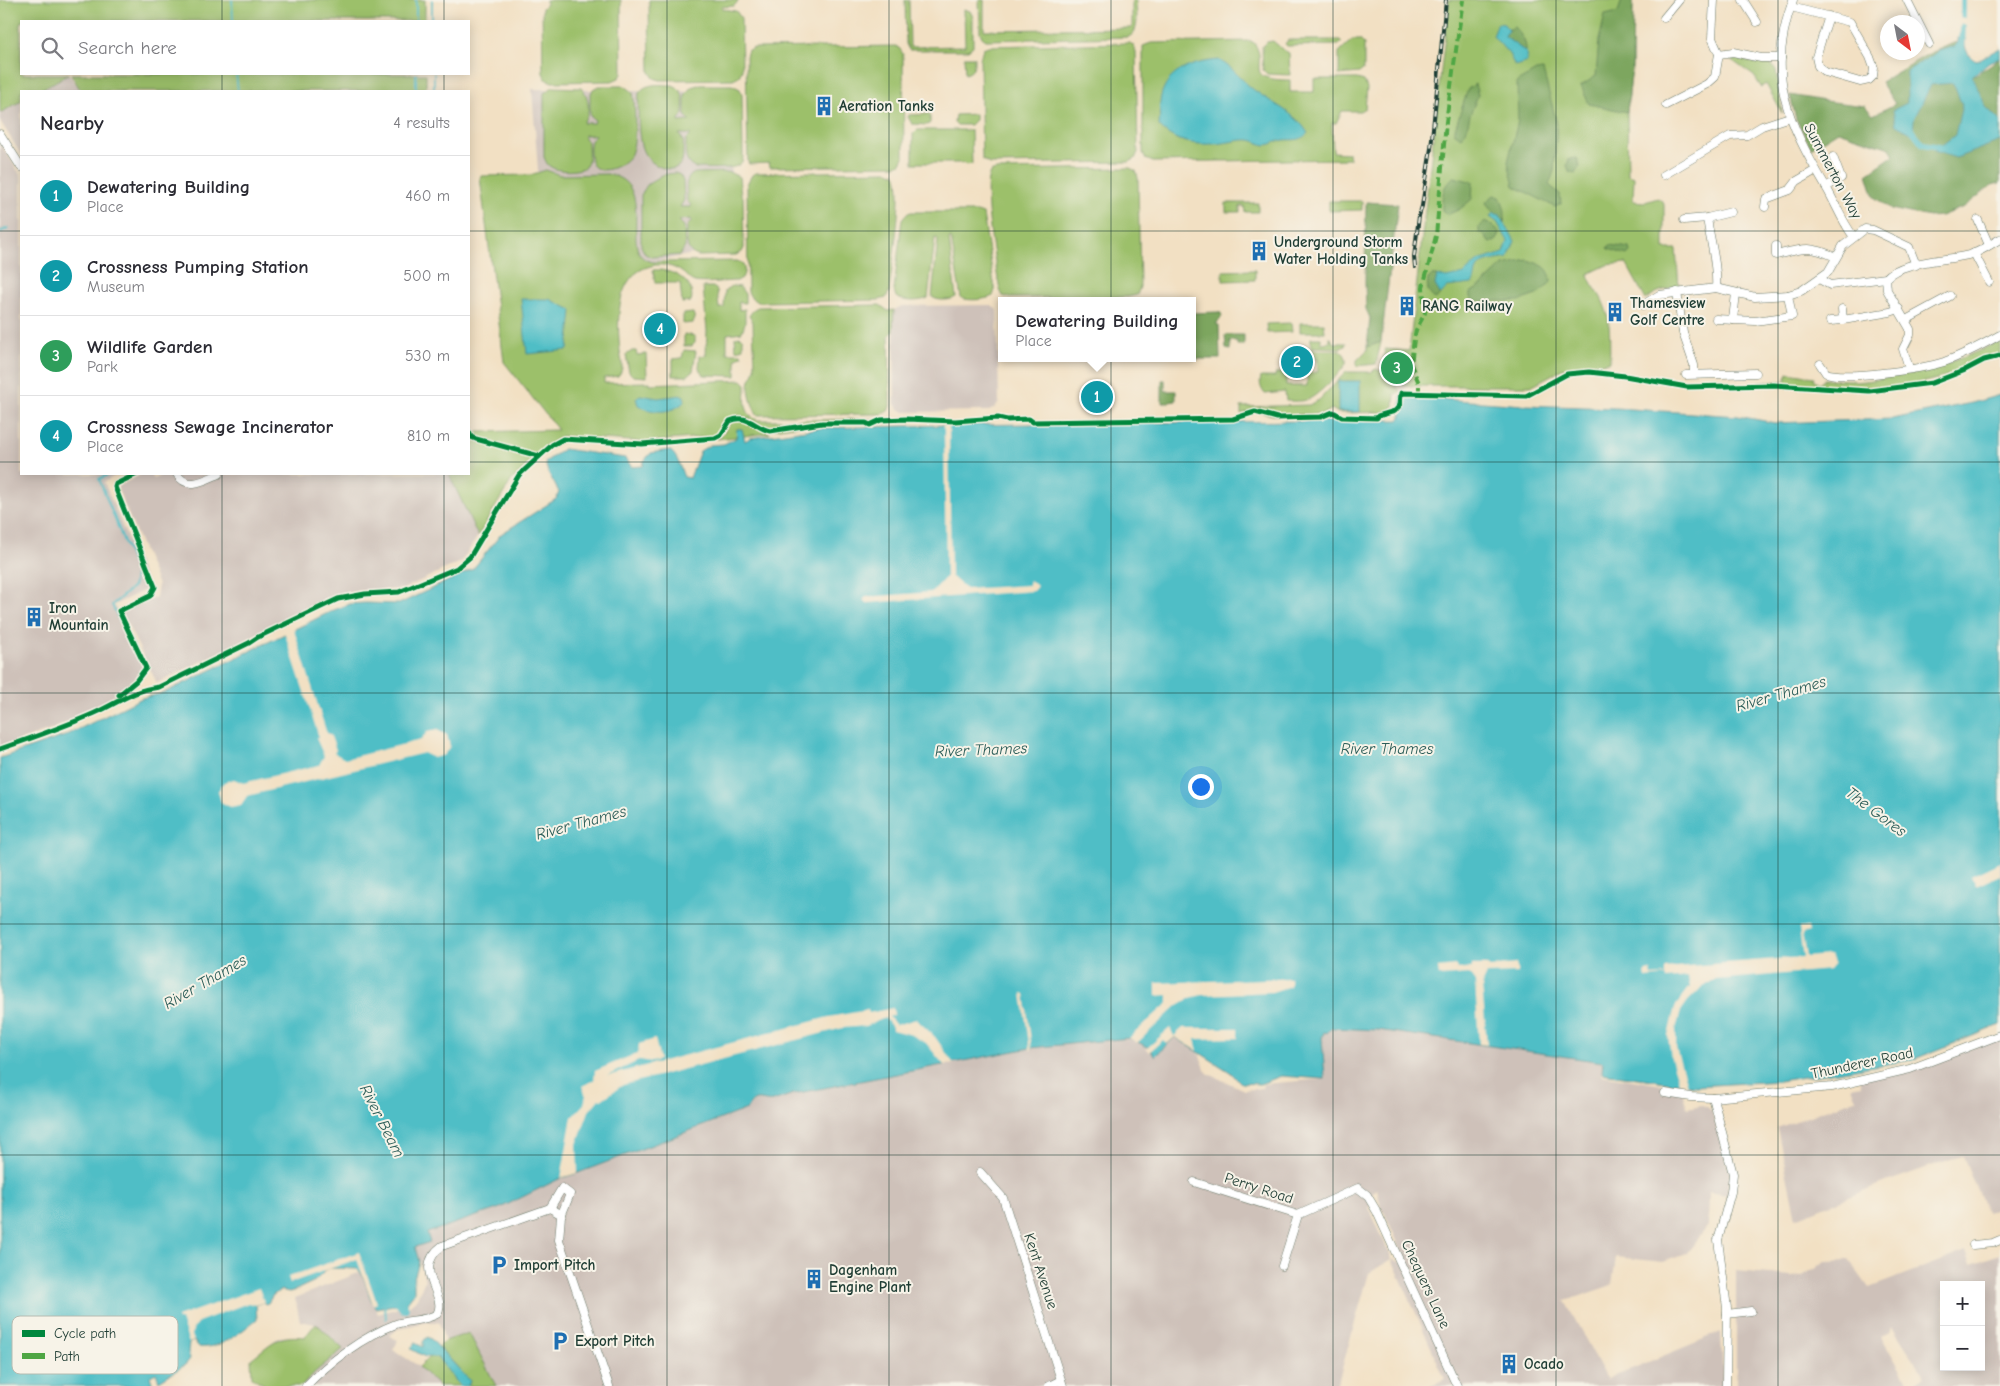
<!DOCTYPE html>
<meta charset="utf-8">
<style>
body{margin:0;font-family:"Comic Neue",sans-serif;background:#f2f2f3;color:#2b2b33}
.controls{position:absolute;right:15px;bottom:15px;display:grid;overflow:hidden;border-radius:0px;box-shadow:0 2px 12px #0003}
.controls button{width:45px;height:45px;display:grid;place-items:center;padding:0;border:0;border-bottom:1px solid #e1e1e2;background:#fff;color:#2b2b33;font:25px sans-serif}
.compass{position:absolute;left:1880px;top:15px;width:45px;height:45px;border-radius:50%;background:#fff;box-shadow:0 2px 12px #0003;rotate:148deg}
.you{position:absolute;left:1200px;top:786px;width:18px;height:18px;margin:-12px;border:4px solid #fff;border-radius:50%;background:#1a73e8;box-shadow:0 0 0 8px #1a73e833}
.badge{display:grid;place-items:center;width:32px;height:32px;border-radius:50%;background:#111827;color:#fff;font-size:16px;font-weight:700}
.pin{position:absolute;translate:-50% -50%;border:2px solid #fff;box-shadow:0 1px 5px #0006}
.popup{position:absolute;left:998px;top:297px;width:198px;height:65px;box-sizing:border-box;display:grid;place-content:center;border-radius:0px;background:#fff;filter:drop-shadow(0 1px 4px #0005);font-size:16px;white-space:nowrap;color:#7c7c81}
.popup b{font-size:19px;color:#2b2b33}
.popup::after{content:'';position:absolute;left:50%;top:100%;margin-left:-10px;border:10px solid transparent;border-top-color:#fff}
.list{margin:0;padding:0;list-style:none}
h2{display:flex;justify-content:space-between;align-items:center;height:65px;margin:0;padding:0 20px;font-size:21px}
h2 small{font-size:16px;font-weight:400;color:#7c7c81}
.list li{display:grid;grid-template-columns:32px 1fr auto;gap:15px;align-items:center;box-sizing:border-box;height:80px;padding:0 20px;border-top:1px solid #e1e1e2}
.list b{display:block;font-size:19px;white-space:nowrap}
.list p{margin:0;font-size:16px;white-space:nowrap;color:#7c7c81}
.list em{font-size:16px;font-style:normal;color:#7c7c81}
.icon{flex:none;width:28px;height:28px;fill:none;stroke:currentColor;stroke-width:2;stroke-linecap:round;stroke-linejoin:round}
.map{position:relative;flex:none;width:2000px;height:1386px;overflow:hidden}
.search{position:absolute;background:#fff;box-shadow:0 2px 12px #0003;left:20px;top:20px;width:450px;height:55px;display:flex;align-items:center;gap:12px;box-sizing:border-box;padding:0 18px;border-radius:0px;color:#7c7c81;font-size:19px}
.panel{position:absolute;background:#fff;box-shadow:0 2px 12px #0003;left:20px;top:90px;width:450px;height:385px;border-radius:0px}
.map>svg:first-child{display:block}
.industrial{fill:#cec1b9;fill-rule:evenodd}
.green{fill:#9cc06a;stroke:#5e7e4f}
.forest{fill:#7da65e;stroke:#4e7249}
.water{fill:#50bec6;stroke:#387e7d}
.pier{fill:#f2e0c3}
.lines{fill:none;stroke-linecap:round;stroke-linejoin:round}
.stream{stroke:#50bec6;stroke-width:2}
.canal{stroke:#50bec6;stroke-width:6}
.river{stroke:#50bec6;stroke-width:10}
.minor-casing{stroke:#697666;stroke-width:9}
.minor{stroke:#fff;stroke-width:8}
.rail-casing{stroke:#1f3d34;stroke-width:4}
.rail{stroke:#f7f3e8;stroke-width:2;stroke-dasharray:5.5;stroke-linecap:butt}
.quiet{stroke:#4fa644;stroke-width:4;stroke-dasharray:8 4;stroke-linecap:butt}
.cycleway-casing{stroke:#f7f3e8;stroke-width:8}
.cycleway{stroke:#00873e;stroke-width:5}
.grid{fill:none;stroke:#1f3d34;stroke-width:1;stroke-opacity:0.55}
.labels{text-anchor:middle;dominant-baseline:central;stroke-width:4;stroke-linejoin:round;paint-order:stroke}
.poi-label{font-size:15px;font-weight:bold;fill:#1f3d34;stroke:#f7f3e8;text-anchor:start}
.street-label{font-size:15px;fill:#1f3d34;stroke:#f7f3e8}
.water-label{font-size:16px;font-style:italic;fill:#2b5d58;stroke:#f7f3e8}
.key{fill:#f7f3e8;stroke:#b6bcb2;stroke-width:1}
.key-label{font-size:14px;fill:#1f3d34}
</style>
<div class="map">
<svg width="2000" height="1386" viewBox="0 0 2000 1386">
<rect width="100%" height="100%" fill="#f7f3e8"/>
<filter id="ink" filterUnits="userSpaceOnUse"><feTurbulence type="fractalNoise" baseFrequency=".02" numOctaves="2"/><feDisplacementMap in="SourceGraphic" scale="10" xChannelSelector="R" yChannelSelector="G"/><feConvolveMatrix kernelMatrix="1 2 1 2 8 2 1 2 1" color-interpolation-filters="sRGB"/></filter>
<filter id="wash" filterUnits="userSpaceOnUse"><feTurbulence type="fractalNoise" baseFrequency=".0096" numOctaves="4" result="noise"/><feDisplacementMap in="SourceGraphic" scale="20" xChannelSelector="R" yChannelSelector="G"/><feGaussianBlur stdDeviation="1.12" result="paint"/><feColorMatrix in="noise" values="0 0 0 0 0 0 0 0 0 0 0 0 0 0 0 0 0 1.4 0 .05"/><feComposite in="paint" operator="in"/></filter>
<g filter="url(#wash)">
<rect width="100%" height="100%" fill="#f2e0c3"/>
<!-- industrial -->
<g class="industrial">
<polygon points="69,74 81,91 38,91"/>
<polygon points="532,89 729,92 733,246 619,269 539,184"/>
<polygon points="21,101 21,154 0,121 0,113"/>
<polygon points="0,143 21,176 21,474 119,474 104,482 148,587 147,589 114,605 143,667 137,677 96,710 48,731 0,747"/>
<polygon points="992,305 997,310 999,402 995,408 989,411 905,412 899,409 895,404 894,310 902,306"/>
<polygon points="142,474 150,474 153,479 164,474 449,474 478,536 461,562 441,571 403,589 360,591 337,596 157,683 121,612 156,597 158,585 117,487"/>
<path d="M1331 1028 1378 1030 1604 1062 1601 1075 1681 1088 1687 1108 1702 1105 1707 1107 1712 1111 1730 1174 1728 1195 1709 1192 1708 1226 1686 1254 1663 1262 1616 1257 1612 1285 1565 1301 1607 1379 1721 1332 1723 1386H1429L1445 1379 1392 1259 1369 1273 1337 1386H496L469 1333 445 1341 439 1322H425L398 1329 389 1335 398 1341 393 1350 417 1365 439 1386H266L252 1377 251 1359 279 1337 291 1336 305 1337 315 1324 300 1321 295 1298 361 1272 378 1314 404 1306 406 1308 417 1299 425 1280 415 1247 426 1233 500 1208 561 1178 578 1173 747 1109 755 1100 763 1099 769 1102 793 1094 1030 1048 1129 1038 1148 1047 1155 1055 1175 1037 1198 1051 1206 1071 1209 1074 1244 1090 1262 1088 1263 1084 1325 1079 1322 1038 1324 1032ZM1377 1189 1380 1203 1408 1265 1392 1259 1369 1208 1373 1192Z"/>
<polygon points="2000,1037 2000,1208 1986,1212 1963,1156 1951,1159 1889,1181 1796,1218 1777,1128 1856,1099 1851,1087 1861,1085 1860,1076 1910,1069"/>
<path d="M1966 1251 1971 1264 2000 1254V1386H1736V1271L1801 1277 1826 1261 1849 1260 1869 1288ZM1944 1285H1981V1367H1944ZM1892 1326 1925 1377 1908 1383 1881 1336 1890 1332Z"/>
</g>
<!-- green -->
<g class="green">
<polygon points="0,0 425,0 425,21 21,21 21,74 69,74 38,91 21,91 21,101 0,113"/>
<polygon points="546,0 621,0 622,74 619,78 612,81 552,82 546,79 543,73 542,8 546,4"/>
<polygon points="649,0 739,0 734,6 721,7 722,9 736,11 741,18 742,70 739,76 733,79 660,80 654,78 650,72"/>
<polygon points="905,0 909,0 910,47 965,46 964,9 970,11 973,17 973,46 968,50 909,50 906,44"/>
<path d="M979 0H984V30L1132 28V0H1136C1136 12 1141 32 1128 37L986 40 982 37 980 32Z"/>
<path d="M1449 0H1633L1632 67 1627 112 1628 175 1634 177 1633 201 1645 202 1658 198 1664 203V249H1676L1679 287C1666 289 1655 291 1646 300L1626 263 1607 265 1588 274C1590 284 1599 292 1603 302 1612 321 1609 342 1610 362L1564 368 1531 386H1403L1383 364 1385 349 1409 351Z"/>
<polygon points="1288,40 1340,40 1342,42 1339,45 1287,46 1285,44"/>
<polygon points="1352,40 1360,40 1364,44 1364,69 1359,73 1339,75 1339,52"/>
<path d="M1249 41 1253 42C1271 63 1239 80 1290 80V92H1314V79H1357L1364 81 1367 88 1365 108 1360 111H1342L1336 123H1332L1333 152 1349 153 1350 159 1153 162 1146 159 1143 153V46L1151 43Z"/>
<polygon points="1273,41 1282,49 1289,53 1290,75 1267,74 1263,70 1262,46 1267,42"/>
<polygon points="1130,43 1134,46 1136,52 1138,152 1135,159 1129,162 990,164 982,159 980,59 983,48 988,46"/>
<polygon points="896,46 900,49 903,54 904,157 901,163 896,165 770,167 769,163 749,164 748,162 746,56 748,50 754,48"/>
<path d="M964 57H974C974 65 975 72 965 74Z"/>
<polygon points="1732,58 1756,63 1771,64 1776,70 1782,113 1766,84 1761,87 1754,76 1730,59"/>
<polygon points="71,74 426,74 426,91 81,91"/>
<path d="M672 85C686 89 683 103 683 115L679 119V122L690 121 685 115V95L691 87 698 85H732L740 89 742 95 743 154C743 158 743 162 739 165 732 170 704 168 695 168 683 163 686 151 686 140L690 136V134H679C680 136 682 138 683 140 684 143 683 149 683 152 684 180 651 169 643 151 637 139 638 106 639 93 646 82 661 85 672 85Z"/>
<path d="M599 86H625L633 92C635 106 637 141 631 154 626 164 601 178 592 164 590 160 589 145 591 141 592 139 594 137 595 135H584V138L588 142C588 149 590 160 586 166 580 172 558 172 551 167 547 165 546 162 544 157V93L553 87 581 88C588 93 590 108 587 116 586 118 584 120 583 123H594L595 120 590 116V96L593 89Z"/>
<polygon points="930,114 930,123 927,125 912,124 908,117 909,115"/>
<polygon points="975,114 975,120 970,125 957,125 954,122 955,115"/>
<polygon points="917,130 971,130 972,164 966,165 963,163 913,163 913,134"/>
<path d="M1130 168 1136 171 1138 178 1140 287 1137 295 1128 297 1009 298 1003 296 1000 290C996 268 981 189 990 172L996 170Z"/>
<path d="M546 170 560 175 607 174C662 183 613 260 655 262L737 261C745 263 746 271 742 278L737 281C724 281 708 284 695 282 690 281 687 276 683 273 674 266 662 263 651 266 615 274 617 322 620 351 621 360 625 369 618 376L604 378V383L650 382V384L742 380 746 384C746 398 742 415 758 420L878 419 875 422H824L771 429C758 427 742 408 729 420 723 424 722 431 716 436L644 442 562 436 546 446 511 481 478 536 449 474H469V403L474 432 558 430 504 362 480 178 481 176 530 175Z"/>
<path d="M889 171 896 174C905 190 891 270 889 292L886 298 879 300 759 302 752 299 748 292 747 184 752 175 755 173Z"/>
<path d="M729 172 739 177 741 194 743 197 744 248 742 252 736 255 698 256C684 252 687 238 687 226L691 222V219L680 220V222L684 226 685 247 680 255 652 257 645 254 641 246V195L647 185 662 175 675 173 680 175 683 181 684 200 680 207H691V205L687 201C687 190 683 178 695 173Z"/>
<polygon points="1329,201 1362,201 1362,210 1329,211"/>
<polygon points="1226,203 1258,203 1258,212 1245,212 1244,206 1240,206 1240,212 1226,212"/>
<path d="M911 212H977L983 214 995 290 993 296C985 300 969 301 961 298L951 238 949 239 956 297C950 301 937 301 932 297L938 239 935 238 928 298C920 302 903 302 896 297L894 290 902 219 906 214Z"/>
<path d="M653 270C670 268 697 281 691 302L682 303 680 283H655Z"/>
<polygon points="1255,270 1255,280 1223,281 1223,271"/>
<polygon points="732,286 740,287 745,294 745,303 739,302 739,310 745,309 745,323 742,332 727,334 727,353 741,353 742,356 736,358 736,376 704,375 699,368 700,356 706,355 707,331 703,287 713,287 717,290 719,308 724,308 725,291"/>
<path d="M880 305 888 311 894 310 893 332 889 335 890 406 888 411 882 414 757 415C752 405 747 391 750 380 752 376 754 374 755 369 755 354 753 338 753 322L749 316 754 309 758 307Z"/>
<polygon points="693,313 695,319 693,323 683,324 683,314"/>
<polygon points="1291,323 1292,332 1267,333 1266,324"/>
<polygon points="1300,323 1324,323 1325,332 1300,332"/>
<polygon points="684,334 695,336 695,343 692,346 684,346"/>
<polygon points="740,336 743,339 743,348 736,350 735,337"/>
<polygon points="1330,336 1333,343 1346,343 1345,346 1341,348 1311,347 1311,338 1321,338 1321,343 1330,342"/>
<path d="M2000 340V354C1977 359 1959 373 1937 379 1896 390 1857 389 1816 386 1795 384 1775 385 1755 383L1785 381 1788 373 1814 377 1813 379 1819 383 1824 379 1853 380 1855 382C1900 378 1961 363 2000 340Z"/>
<polygon points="1381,342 1376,364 1357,366 1357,360 1367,350 1367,347"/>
<polygon points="684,350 696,351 693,371 687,376 673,376 673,359 682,358"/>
<path d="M1311 350H1339C1344 353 1347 357 1346 363 1343 371 1317 396 1309 399 1302 402 1293 401 1286 401L1285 392 1265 394C1261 389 1259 384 1261 377H1275L1276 373H1286V386H1307V373L1318 372 1317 358H1311Z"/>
<polygon points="632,351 636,351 637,355 646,354 647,377 633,376 629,372 626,355"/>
<polygon points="1376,369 1384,372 1401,392 1395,394 1394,406 1388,412 1338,413 1332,409 1323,414 1272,415 1254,410 1241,414 1241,407 1309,405 1319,400 1346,372 1371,372"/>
<path d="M736 420 748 421 770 433 717 439C725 434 727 423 736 420Z"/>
<path d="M316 1323 343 1349 315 1372 302 1386H266L252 1377 251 1359C272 1343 277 1334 305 1337Z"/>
<polygon points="469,1333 496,1386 468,1386 470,1381 439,1347 445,1341"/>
<polygon points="437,1356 460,1386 439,1386 419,1367 429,1357"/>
</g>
<!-- forest -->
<g class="forest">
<polygon points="1622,0 1633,0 1632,67 1627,112 1589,104 1581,86 1596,76 1599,40 1605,15 1618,12"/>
<path d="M1514 27C1521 34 1527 42 1526 52L1505 37 1508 30Z"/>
<polygon points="1956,42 1975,75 2000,58 2000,183 1992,185 1964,207 1941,216 1929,217 1891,209 1874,197 1867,174 1894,155 1890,148 1838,131 1811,148 1796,119 1790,95 1825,101 1865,106 1873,115 1895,104 1881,82 1926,55"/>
<polygon points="1543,70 1557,124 1554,171 1549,185 1560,194 1561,204 1555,207 1514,186 1508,162 1518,121 1517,82 1536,71"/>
<polygon points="1475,84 1478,95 1470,115 1466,132 1461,137 1454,132 1468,89"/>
<polygon points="1577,158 1580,166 1575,174 1569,172 1567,165 1569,159"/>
<path d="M1454 177 1473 182 1472 199 1460 209 1447 215 1442 210C1442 196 1442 186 1454 177Z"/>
<path d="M1494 195 1500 197C1505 207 1506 212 1504 223 1499 213 1490 213 1486 202Z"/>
<polygon points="1366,202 1398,204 1381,342 1367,347 1370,318 1366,309 1365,284"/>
<polygon points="1485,221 1495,227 1500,233 1497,240 1490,243 1483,234 1479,233 1479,227"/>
<polygon points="1610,245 1629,248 1630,252 1627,255 1609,249 1608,247"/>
<path d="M1528 260C1541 265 1550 266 1551 282L1539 294 1519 301H1473L1470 297V293L1481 286 1503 265Z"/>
<path d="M1433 275H1437L1436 285 1441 295 1435 299C1427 293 1427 288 1428 279Z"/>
<polygon points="1217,312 1221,313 1222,316 1219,321 1217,322 1217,325 1219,325 1220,359 1192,359 1192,313"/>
<polygon points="1225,335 1244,335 1244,345 1237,345 1237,341 1230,341 1230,350 1226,349"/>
<polygon points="1162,380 1165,380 1165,391 1176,391 1176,401 1162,403"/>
</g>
<!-- water -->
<g class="water">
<polygon points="1498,23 1504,24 1508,30 1505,37 1526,52 1527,62 1515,66 1509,54 1493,36"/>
<path d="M1958 38H1965C1964 47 1967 56 1976 61L2000 48V58L1989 62 1972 76 1986 107 2000 121V141L1956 158 1934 151 1955 135 1962 105 1953 83 1931 85 1914 119 1913 134 1896 125 1893 110 1907 103V71L1939 51 1955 46 1958 42Z"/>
<path d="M1219 60C1236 70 1240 79 1254 90 1273 104 1296 113 1308 133 1300 142 1294 139 1284 140 1277 140 1273 145 1265 145 1260 144 1256 141 1250 140 1238 139 1225 144 1212 144 1192 145 1172 141 1159 126 1160 118 1159 110 1160 102 1163 72 1192 62 1219 60Z"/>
<path d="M1493 213 1500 215 1515 241 1508 258C1500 260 1481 260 1477 269 1475 274 1476 278 1472 284L1447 287 1441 295 1435 285 1437 275 1446 278 1464 274 1478 261 1504 253 1508 241 1497 222 1490 217Z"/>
<polygon points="521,299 549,299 572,310 568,350 527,354"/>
<rect x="1338" y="381" width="22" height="31"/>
<path d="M640 395 658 398 682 395 684 396 685 401C673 414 653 414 638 405L636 398Z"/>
<path d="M2000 395V1025L1912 1060 1779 1081 1696 1086 1602 1073 1603 1062 1378 1030 1331 1028 1327 1033 1324 1032 1322 1038 1325 1079 1281 1076 1260 1084 1241 1083 1230 1072 1175 1037 1155 1056 1148 1047 1129 1038 1030 1048 793 1094C786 1096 780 1099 773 1101 761 1103 756 1093 747 1109L578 1173 561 1178 500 1208 427 1233 430 1242 415 1247 419 1262 414 1278V1293L407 1302 404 1303 402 1300 394 1305 376 1308C367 1298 368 1280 358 1269L330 1268 326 1270 315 1281 296 1290 289 1292 281 1290 273 1295 268 1303 265 1304 263 1302 256 1305 257 1319C239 1333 223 1349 199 1347L194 1341 189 1343 188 1352 190 1359 185 1365 159 1381 156 1373 150 1376 153 1386H0V758L65 736 142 698 164 693 334 610 350 604 365 603 399 604 473 569 501 534 556 499 559 492 548 472 545 462 564 449 625 458 632 467 643 466 644 461 651 453 669 450C678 455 680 468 684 477L690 478 700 451 710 445 724 444 736 438 737 429H742L745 441 750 438 820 428 950 425 1399 420 1401 417V396L1523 405 1615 408 1738 416 1775 423 1892 419 1972 403Z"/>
<polygon points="427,1337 431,1339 470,1381 468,1386 460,1386 437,1357 425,1357 411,1349 415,1343 423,1347 423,1342"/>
</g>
<!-- pier -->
<g class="pier">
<polygon points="942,425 950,425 949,430 951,576 966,589 1029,585 1030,580 1037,586 1033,591 867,603 863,600 866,597 932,592 946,577 944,430"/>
<polygon points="293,627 326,731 328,734 330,734 336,750 334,753 345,759 421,740 427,732 437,730 447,735 450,746 444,755 433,758 424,753 247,796 241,805 230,807 221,802 218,791 224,782 234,779 243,783 319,765 324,756 316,738 318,738 318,734 284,631"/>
<polygon points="2000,862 2000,875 1976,886 1971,876"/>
<polygon points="1808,927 1809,932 1802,934 1806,957 1829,955 1832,957 1834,964 1829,970 1715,980 1703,986 1688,1001 1681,1011 1676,1029 1676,1048 1688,1088 1680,1086 1671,1058 1668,1036 1675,1007 1690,987 1688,977 1666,979 1665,976 1646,978 1645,972 1651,971 1652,976 1665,975 1665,968 1803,957 1799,928"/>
<polygon points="1516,964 1518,973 1487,974 1482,985 1487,1045 1479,1044 1475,982 1469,974 1439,976 1438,968 1457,966 1458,969 1472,968 1472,965 1487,965 1490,967"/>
<polygon points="1290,978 1290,986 1272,992 1202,995 1190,998 1178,1005 1137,1043 1129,1038 1168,1003 1168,995 1156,996 1156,983"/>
<polygon points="1022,993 1025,994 1032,1050 1030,1050"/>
<polygon points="893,1008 894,1015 889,1017 896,1025 916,1019 935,1037 954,1064 944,1065 926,1043 912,1035 892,1030 892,1027 885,1018 866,1026 843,1028 623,1085 601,1100 599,1099 589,1111 577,1144 578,1173 561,1178 572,1117 584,1104 586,1096 582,1086 594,1080 595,1071 638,1053 639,1044 655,1039 660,1060 652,1062 640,1060 607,1076 829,1017 868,1010 869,1013"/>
<polygon points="1170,1028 1174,1036 1183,1028 1238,1028 1238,1038 1195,1039 1198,1051 1175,1037 1167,1044 1163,1040 1149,1052 1146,1049"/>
<polygon points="359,1252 377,1303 373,1305 357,1259 290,1283 288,1277"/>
<polygon points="259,1288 264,1302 256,1305 248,1303 198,1322 193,1329 192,1335 194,1341 189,1343 181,1320 178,1320 177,1317"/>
</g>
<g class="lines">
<!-- stream -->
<g class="stream">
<polyline points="232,0 233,21"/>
<polyline points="416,0 416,21"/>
<polyline points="432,0 432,21"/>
<polyline points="236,74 238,91"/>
<polyline points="416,74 416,91"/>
<polyline points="434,74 434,91"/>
<polyline points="0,232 8,228"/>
<polyline points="110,474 99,479 136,572 133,587 112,605 141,661"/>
<polyline points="385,1307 386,1319"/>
</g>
<!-- canal -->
<g class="canal">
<polyline points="1963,0 1963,15"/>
<polyline points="1962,45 1963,27"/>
<polyline points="1909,126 1923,144 1944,148"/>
</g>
<!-- river -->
<polyline class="river" points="394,1291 397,1299 404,1308"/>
</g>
</g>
<g filter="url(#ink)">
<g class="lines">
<defs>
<g id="minor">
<polyline points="1714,0 1712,38 1719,54 1733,52 1761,58 1781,58"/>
<polyline points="1743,0 1757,22"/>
<path d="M1793 0C1765 75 1788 123 1826 187 1836 204 1842 222 1854 237"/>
<polyline points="1907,0 1929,44"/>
<polyline points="1791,7 1850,22 1870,57 1874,68 1873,76 1869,80 1860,82 1825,72 1818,66 1816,57 1829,16"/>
<polyline points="1664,18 1679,0"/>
<polyline points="1666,105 1707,84 1715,77 1719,54"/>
<polyline points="0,134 21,167"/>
<polyline points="1664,175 1730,136 1747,135 1762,126 1790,117"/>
<polyline points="1826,187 1841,178 1833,157"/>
<polyline points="1765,207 1766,199 1790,190 1797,181 1816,170"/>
<path d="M1707 218C1710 240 1718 267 1716 288"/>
<polyline points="1684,220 1707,218 1731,212"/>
<polyline points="1978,220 1989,245"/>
<path d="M1776 246V255C1804 248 1809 245 1836 257"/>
<polyline points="1974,253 1989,282"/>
<polyline points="1819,279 1830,285 1886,278"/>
<polyline points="1677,292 1683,333 1694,365 1694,374"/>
<polyline points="1643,305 1659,295 1716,288 1755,297 1788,295 1801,291 1828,272 1843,246 1865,229 1873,230 1909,247 1916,265"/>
<polyline points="1842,309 1843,320 1890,312 1899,309"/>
<polyline points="1716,319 1755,321 1792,316 1788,295"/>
<polyline points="1733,320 1736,293"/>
<polyline points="1906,320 1950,296"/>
<polyline points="1830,321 1843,320"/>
<path d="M1820 364 1826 373C1846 380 1922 369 1944 362 1963 355 1982 345 2000 335"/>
<path d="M1909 368 1903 349 1910 335V329L1887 290 1886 278C1901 260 1950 261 1972 254 1982 251 1991 244 2000 239"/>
<polyline points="1686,375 1756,373"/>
<path d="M177 474C187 491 205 480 219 474"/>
<polyline points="1665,1093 1691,1097 1713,1098 1832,1087 1910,1069 2000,1035"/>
<polyline points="1713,1098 1733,1174 1731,1192 1718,1240 1727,1308 1726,1386"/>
<polyline points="980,1172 1003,1198 1063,1386"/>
<polyline points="1194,1182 1298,1215"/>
<polyline points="550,1208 562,1188 570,1194 561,1216 559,1240 609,1386"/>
<polyline points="1973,1245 1993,1243 2000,1240"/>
<polyline points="1282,1266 1298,1215 1358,1188 1367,1195 1377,1212 1457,1386"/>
<polyline points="1727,1314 1751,1311"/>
<path d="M306 1386C329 1362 364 1336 396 1324 408 1320 426 1321 437 1314 449 1296 410 1270 442 1246L550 1208 562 1215"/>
<polyline points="1049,1386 1061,1380"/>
</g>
</defs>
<!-- minor casing -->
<use href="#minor" class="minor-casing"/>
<!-- minor -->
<use href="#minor" class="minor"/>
<defs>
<polyline id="rail" points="1415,267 1414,257 1419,216 1422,206 1431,148 1446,0"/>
</defs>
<!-- rail casing -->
<use href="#rail" class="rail-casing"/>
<!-- rail -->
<use href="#rail" class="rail"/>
<!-- quiet -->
<polyline class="quiet" points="1419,394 1419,383 1411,365 1414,339 1416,330 1425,313 1423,287 1436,236 1446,122 1463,0"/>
<defs>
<g id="cycleway">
<polyline points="469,432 471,437 476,439 539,456"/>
<polyline points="119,695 136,681 146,668 119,611 150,596 155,587 115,487 116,484 137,474"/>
<path d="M0 749C32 738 64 727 95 713 118 703 132 690 159 687L249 643 258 637 338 599 365 594 399 592 457 568 470 557 519 475 552 445 563 439 642 444 715 438 721 435 730 421C747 413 755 428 770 431L822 423H866L870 425 881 420 906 419 955 421 998 418 1007 420 1029 419 1033 422 1233 419 1255 412 1277 418 1321 417 1333 412 1342 417 1377 418 1378 416 1395 411 1400 405 1401 393 1526 396 1567 374 1589 372 1625 376 1687 387 1773 385 1869 391 1932 383 1963 371 1984 360 2000 356"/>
</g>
</defs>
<!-- cycleway casing -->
<use href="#cycleway" class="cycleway-casing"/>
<!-- cycleway -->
<use href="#cycleway" class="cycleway"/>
</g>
</g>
<!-- grid -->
<path class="grid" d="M222 0V21M444 0V21M667 0V1386M889 0V1386M1111 0V1386M1333 0V1386M1556 0V1386M1778 0V1386M222 74V91M444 74V91M0 231H21M469 231H2000M0 462H21M469 462H2000M222 474V1386M444 474V1386M0 693H2000M0 924H2000M0 1155H2000"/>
<!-- icons -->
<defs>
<symbol id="building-bare" viewBox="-9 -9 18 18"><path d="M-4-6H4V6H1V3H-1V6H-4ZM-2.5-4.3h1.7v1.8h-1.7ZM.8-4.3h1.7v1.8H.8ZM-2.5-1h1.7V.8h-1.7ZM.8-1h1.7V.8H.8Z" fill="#1f6fb2" stroke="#f7f3e8" stroke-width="2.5" paint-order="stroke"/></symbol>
<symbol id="parking-bare" viewBox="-9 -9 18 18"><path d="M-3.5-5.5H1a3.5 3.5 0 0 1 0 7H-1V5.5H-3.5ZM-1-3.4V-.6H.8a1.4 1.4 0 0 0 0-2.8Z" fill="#1f6fb2" stroke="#f7f3e8" stroke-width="2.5" paint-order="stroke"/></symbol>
</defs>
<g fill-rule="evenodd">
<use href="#building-bare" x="810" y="92" width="28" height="28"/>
<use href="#building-bare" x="1245" y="237" width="28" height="28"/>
<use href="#building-bare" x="1393" y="292" width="28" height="28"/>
<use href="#building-bare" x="1601" y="298" width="28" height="28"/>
<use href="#building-bare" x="20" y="603" width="28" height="28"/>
<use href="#parking-bare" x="485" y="1251" width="28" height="28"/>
<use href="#building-bare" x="800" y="1265" width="28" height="28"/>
<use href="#parking-bare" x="546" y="1327" width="28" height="28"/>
<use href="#building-bare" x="1495" y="1350" width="28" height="28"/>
</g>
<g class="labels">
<!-- poi labels -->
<g class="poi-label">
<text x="839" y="106">Aeration Tanks</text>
<text x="1274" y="242">Underground Storm<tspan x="1274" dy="17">Water Holding Tanks</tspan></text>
<text x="1630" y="303">Thamesview<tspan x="1630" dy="17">Golf Centre</tspan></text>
<text x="1422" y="306">RANG Railway</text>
<text x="49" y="608">Iron<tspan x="49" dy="17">Mountain</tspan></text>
<text x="514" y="1265">Import Pitch</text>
<text x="829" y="1270">Dagenham<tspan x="829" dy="17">Engine Plant</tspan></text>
<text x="575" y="1341">Export Pitch</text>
<text x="1524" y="1364">Ocado</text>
</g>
<!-- street labels -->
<g class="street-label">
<text transform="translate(1833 171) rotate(62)">Summerton Way</text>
<text transform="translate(1862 1063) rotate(-12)">Thunderer Road</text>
<text transform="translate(1259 1188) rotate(18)">Perry Road</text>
<text transform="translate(1041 1271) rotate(72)">Kent Avenue</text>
<text transform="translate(1426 1284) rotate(65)">Chequers Lane</text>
</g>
<!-- water labels -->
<g class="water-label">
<text transform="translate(1781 694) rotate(-16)">River Thames</text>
<text x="1387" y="749">River Thames</text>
<text transform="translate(981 750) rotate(-2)">River Thames</text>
<text transform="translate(1876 812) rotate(37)">The Gores</text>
<text transform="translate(581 823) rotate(-15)">River Thames</text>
<text transform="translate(205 982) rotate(-30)">River Thames</text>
<text transform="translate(382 1121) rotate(63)">River Beam</text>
</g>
</g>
<!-- legend -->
<rect x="12" y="1316" width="166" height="58" rx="8" class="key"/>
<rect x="22" y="1330" width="23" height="7" fill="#00873e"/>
<rect x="22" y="1353" width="23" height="6" fill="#4fa644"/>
<g class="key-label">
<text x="54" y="1338">Cycle path</text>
<text x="54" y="1361">Path</text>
</g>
</svg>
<div class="controls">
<button>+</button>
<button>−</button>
</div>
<svg class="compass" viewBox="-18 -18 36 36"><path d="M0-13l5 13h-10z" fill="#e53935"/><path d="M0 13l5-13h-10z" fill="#7c7c81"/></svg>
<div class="you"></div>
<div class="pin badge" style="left:1097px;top:397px;background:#0f9aa8">1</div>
<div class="popup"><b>Dewatering Building</b>Place</div>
<div class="pin badge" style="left:1297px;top:362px;background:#0f9aa8">2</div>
<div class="pin badge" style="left:1397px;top:368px;background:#2e9e5b">3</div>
<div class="pin badge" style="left:660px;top:329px;background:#0f9aa8">4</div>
<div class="search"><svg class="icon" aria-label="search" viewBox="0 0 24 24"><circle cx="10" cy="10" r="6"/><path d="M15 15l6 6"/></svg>Search here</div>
<section class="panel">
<h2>Nearby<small>4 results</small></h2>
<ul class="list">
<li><span class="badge" style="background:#0f9aa8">1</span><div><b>Dewatering Building</b><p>Place</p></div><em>460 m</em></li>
<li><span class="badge" style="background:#0f9aa8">2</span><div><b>Crossness Pumping Station</b><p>Museum</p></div><em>500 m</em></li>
<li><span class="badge" style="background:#2e9e5b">3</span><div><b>Wildlife Garden</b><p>Park</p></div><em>530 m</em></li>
<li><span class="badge" style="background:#0f9aa8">4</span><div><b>Crossness Sewage Incinerator</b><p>Place</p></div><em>810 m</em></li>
</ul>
</section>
</div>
